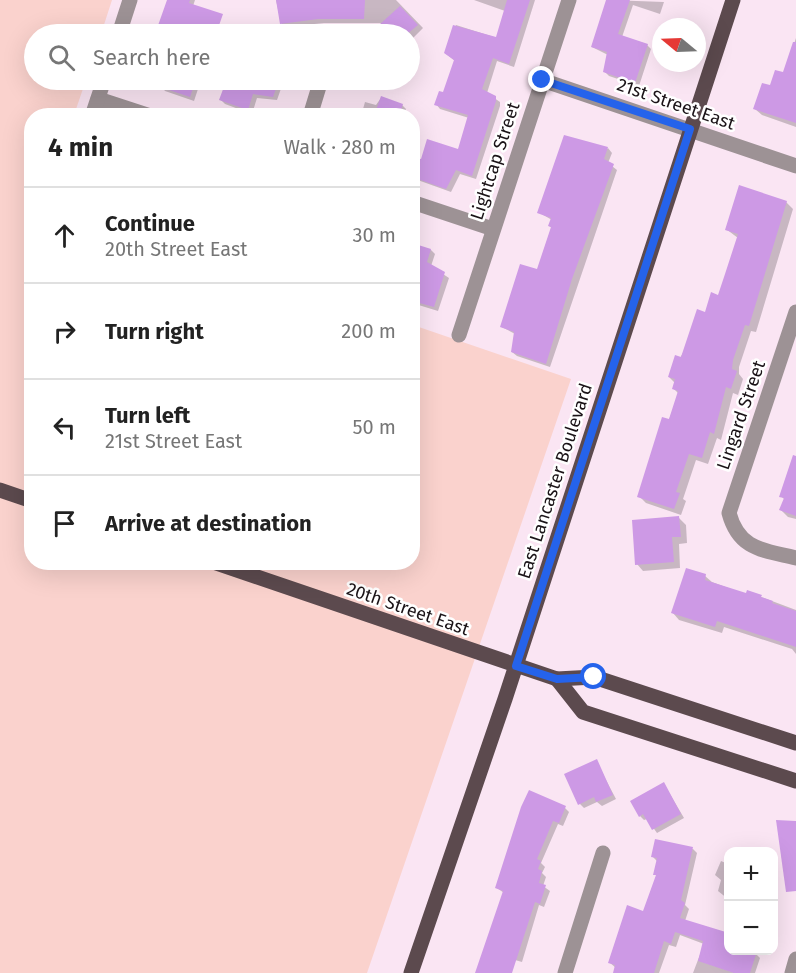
<!DOCTYPE html>
<meta charset="utf-8">
<style>
body{margin:0;font-family:"Fira Sans",sans-serif;background:#f2f2f2;color:#222}
.controls{position:absolute;right:18px;bottom:18px;display:grid;overflow:hidden;border-radius:12px;box-shadow:0 6px 24px #0002}
.controls button{width:54px;height:54px;display:grid;place-items:center;padding:0;border:0;border-bottom:2px solid #e0e0e0;background:#fff;color:#222;font:30px sans-serif}
.compass{position:absolute;left:652px;top:18px;width:54px;height:54px;border-radius:50%;background:#fff;box-shadow:0 6px 24px #0002;rotate:289deg}
.stop{position:absolute;width:18px;height:18px;margin:-14px;border:4px solid #2563eb;border-radius:50%;background:#fff}
.stop.end{background:#2563eb;border-color:#fff;box-shadow:0 2px 6px #0008}
.list{margin:0;padding:0;list-style:none}
h2{display:flex;justify-content:space-between;align-items:center;height:78px;margin:0;padding:0 24px;font-size:26px}
h2 small{font-size:20px;font-weight:400;color:#767676}
.list li{display:grid;grid-template-columns:39px 1fr auto;gap:18px;align-items:center;box-sizing:border-box;height:96px;padding:0 24px;border-top:2px solid #e0e0e0}
.list b{display:block;font-size:22px;white-space:nowrap}
.list p{margin:0;font-size:20px;white-space:nowrap;color:#767676}
.list em{font-size:20px;font-style:normal;color:#767676}
.icon{flex:none;width:33px;height:33px;fill:none;stroke:currentColor;stroke-width:2;stroke-linecap:round;stroke-linejoin:round}
.map{position:relative;flex:none;width:796px;height:973px;overflow:hidden}
.search{position:absolute;background:#fff;box-shadow:0 6px 24px #0002;left:24px;top:24px;width:396px;height:66px;display:flex;align-items:center;gap:15px;box-sizing:border-box;padding:0 21px;border-radius:33px;color:#767676;font-size:22px}
.panel{position:absolute;background:#fff;box-shadow:0 6px 24px #0002;left:24px;top:108px;width:396px;height:462px;border-radius:24px}
.map>svg:first-child{display:block}
.green{fill:#fad2cd}
.shadow{fill:#0003}
.building{fill:#cd99e5}
.lines{fill:none;stroke-linecap:round;stroke-linejoin:round}
.minor{stroke:#9d9295;stroke-width:15}
.major{stroke:#5c4a4e;stroke-width:15}
.route{stroke:#2563eb;stroke-width:8}
.labels{text-anchor:middle;dominant-baseline:central;stroke-width:5;stroke-linejoin:round;paint-order:stroke}
.street-label{font-size:18px;fill:#1a1317;stroke:#fff}
</style>
<div class="map">
<svg width="796" height="973" viewBox="0 0 796 973">
<rect width="100%" height="100%" fill="#fae5f3"/>
<!-- green -->
<polygon class="green" points="0,0 112,0 101,34 34,34 34,80 86,80 74,115 32,116 32,562 412,562 413,325 571,379 367,973 0,973"/>
<!-- shadow -->
<g class="shadow">
<polygon points="168,0 195,0 193,6 220,18 212,34 156,34"/>
<polygon points="276,0 396,0 423,28 410,41 410,34 371,34 384,23 324,23 286,27 281,23"/>
<polygon points="474,0 535,0 514,67 497,61 487,93 500,102 500,106 476,179 460,174 451,192 412,178 412,158 422,161 458,151 469,118 440,109 436,104 444,94 455,61 445,53 456,25 497,38 505,11"/>
<polygon points="609,0 664,2 660,14 633,5 622,37 647,45 651,49 639,86 609,76 605,72 608,55 592,47"/>
<polygon points="796,38 796,127 762,115 755,109 784,74"/>
<polygon points="162,80 201,80 194,101 165,91 161,86"/>
<polygon points="236,80 284,80 277,100 257,98 252,114 225,104 221,100"/>
<polygon points="381,98 402,105 406,109 404,116 361,116 365,102 376,105"/>
<polygon points="608,148 612,153 608,163 617,170 550,367 517,356 512,352 515,334 502,327 538,271 552,228 549,226 552,220 538,212"/>
<polygon points="786,202 793,209 756,332 751,331 739,367 739,374 743,379 738,395 733,393 721,440 717,438 708,464 696,460 683,499 686,501 681,515 646,503 639,496 679,394 674,389 675,383 669,377 706,313 719,296 738,238 726,229"/>
<polygon points="412,244 431,250 435,254 431,266 449,278 438,311 412,303"/>
<polygon points="796,462 796,519 788,517 781,510 785,500 781,496"/>
<polygon points="679,518 686,525 687,543 679,544 680,568 643,571 637,564"/>
<polygon points="705,576 712,582 747,595 748,592 796,610 796,654 792,649 724,627 722,633 679,620 673,613"/>
<polygon points="596,761 616,799 602,806 597,802 584,808 580,804"/>
<polygon points="664,784 684,818 657,833 647,819 644,820 640,816"/>
<polygon points="522,808 565,808 569,812 563,826 558,824 541,863 545,867 542,873 546,877 543,886 550,891 544,907 539,905 522,962 515,960 510,973 477,973 504,893 497,888"/>
<polygon points="693,849 697,853 685,905 689,909 685,921 728,950 749,950 756,954 760,958 755,973 693,973 704,944 680,935 676,947 669,945 659,973 614,973 616,968 609,962 644,913 657,877 655,874 658,862 653,857"/>
<polygon points="721,861 728,864 728,899 718,891 721,880 715,875"/>
</g>
<!-- building -->
<g class="building">
<polygon points="167,0 190,0 189,3 223,14 216,34 155,34"/>
<polygon points="276,0 365,0 364,19 318,19 280,24"/>
<polygon points="507,0 530,0 509,64 493,58 482,89 496,96 496,101 472,176 456,170 446,189 412,177 412,157 421,159 427,139 458,149 468,115 434,105 439,91 443,92 454,60 444,53 453,25 496,37"/>
<polygon points="606,0 630,0 618,34 648,44 635,83 603,72 607,52 591,47"/>
<polygon points="400,6 418,25 407,34 369,34"/>
<polygon points="793,42 796,42 796,123 753,109 762,83 770,85 775,70 783,72"/>
<polygon points="145,80 196,80 190,97 145,82"/>
<polygon points="219,80 279,80 273,97 253,94 248,110 219,100 225,84 218,82"/>
<polygon points="381,96 403,104 399,116 374,116"/>
<polygon points="564,135 608,147 604,159 614,164 572,279 546,364 511,352 514,332 500,327 520,264 537,269 551,227 548,226 551,218 537,213"/>
<polygon points="739,185 787,201 749,326 745,325 733,360 732,369 737,371 731,389 726,387 714,434 710,432 702,458 689,454 676,492 680,493 674,509 637,497 662,417 669,419 678,391 672,389 675,379 668,377 675,355 681,357 697,309 705,312 711,292 718,295 725,274 738,234 725,230"/>
<polygon points="412,243 431,249 427,262 445,272 434,307 412,301"/>
<polygon points="793,455 796,456 796,516 779,510 784,498 779,497"/>
<polygon points="679,516 681,537 672,537 674,562 635,565 632,520"/>
<polygon points="686,568 706,574 705,580 746,593 747,590 762,595 761,597 773,601 772,603 796,611 796,647 717,621 715,627 671,613"/>
<polygon points="597,759 613,795 596,802 594,797 578,805 564,774"/>
<polygon points="664,782 681,814 652,830 643,814 639,817 630,801"/>
<polygon points="529,790 566,806 559,823 553,821 537,859 541,861 538,869 542,871 539,883 546,885 540,904 535,902 512,973 475,973 503,891 495,888 521,807"/>
<polygon points="776,820 796,821 796,891 786,892"/>
<polygon points="655,839 693,847 681,900 685,903 680,918 729,933 729,951 757,951 750,973 734,973 698,961 703,941 675,932 671,944 664,941 654,973 613,973 615,965 608,963 627,905 643,911 656,875 653,875 657,858 651,857"/>
</g>
<g class="lines">
<!-- minor -->
<g class="minor">
<polyline points="119,34 130,0"/>
<polyline points="542,80 796,166"/>
<polyline points="98,99 150,116"/>
<polyline points="92,116 104,80"/>
<polyline points="310,116 321,80"/>
<polyline points="412,202 493,229"/>
<path d="M796 312 729 513C739 550 763 550 796 558"/>
<polyline points="459,335 569,0"/>
<polyline points="565,973 603,853"/>
<polyline points="792,973 796,959"/>
</g>
<!-- major -->
<g class="major">
<polyline points="0,490 32,501"/>
<polyline points="213,562 557,679 594,677 796,743"/>
<polyline points="557,679 583,712 796,781"/>
<polyline points="411,973 505,699 733,0"/>
</g>
</g>
<g class="lines">
<!-- route -->
<polyline class="route" points="542,80 690,129 516,666 557,679 594,677"/>
</g>
<g class="labels">
<!-- street labels -->
<g class="street-label">
<text transform="translate(676 104) rotate(19)">21st Street East</text>
<text transform="translate(495 161) rotate(-72)">Lightcap Street</text>
<text transform="translate(741 415) rotate(-71)">Lingard Street</text>
<text transform="translate(555 481) rotate(-72)">East Lancaster Boulevard</text>
<text transform="translate(408 609) rotate(19)">20th Street East</text>
</g>
</g>
</svg>
<div class="controls">
<button>+</button>
<button>−</button>
</div>
<svg class="compass" viewBox="-18 -18 36 36"><path d="M0-13l5 13h-10z" fill="#e53935"/><path d="M0 13l5-13h-10z" fill="#767676"/></svg>
<div class="stop" style="left:594px;top:677px"></div>
<div class="stop end" style="left:542px;top:80px"></div>
<div class="search"><svg class="icon" aria-label="search" viewBox="0 0 24 24"><circle cx="10" cy="10" r="6"/><path d="M15 15l6 6"/></svg>Search here</div>
<section class="panel">
<h2>4 min<small>Walk · 280 m</small></h2>
<ul class="list">
<li><svg class="icon" aria-label="ahead" viewBox="0 0 24 24"><path d="M12 20V5M6 11l6-6 6 6"/></svg><div><b>Continue</b><p>20th Street East</p></div><em>30 m</em></li>
<li><svg class="icon" aria-label="right" viewBox="0 0 24 24"><path d="M7 20v-9h11M14 6l5 5-5 5"/></svg><div><b>Turn right</b></div><em>200 m</em></li>
<li><svg class="icon" aria-label="left" viewBox="0 0 24 24"><path d="M17 20v-9H6M10 6l-5 5 5 5"/></svg><div><b>Turn left</b><p>21st Street East</p></div><em>50 m</em></li>
<li><svg class="icon" aria-label="arrive" viewBox="0 0 24 24"><path d="M6 21V4h12l-3 4 3 4H6"/></svg><div><b>Arrive at destination</b></div></li>
</ul>
</section>
</div>
